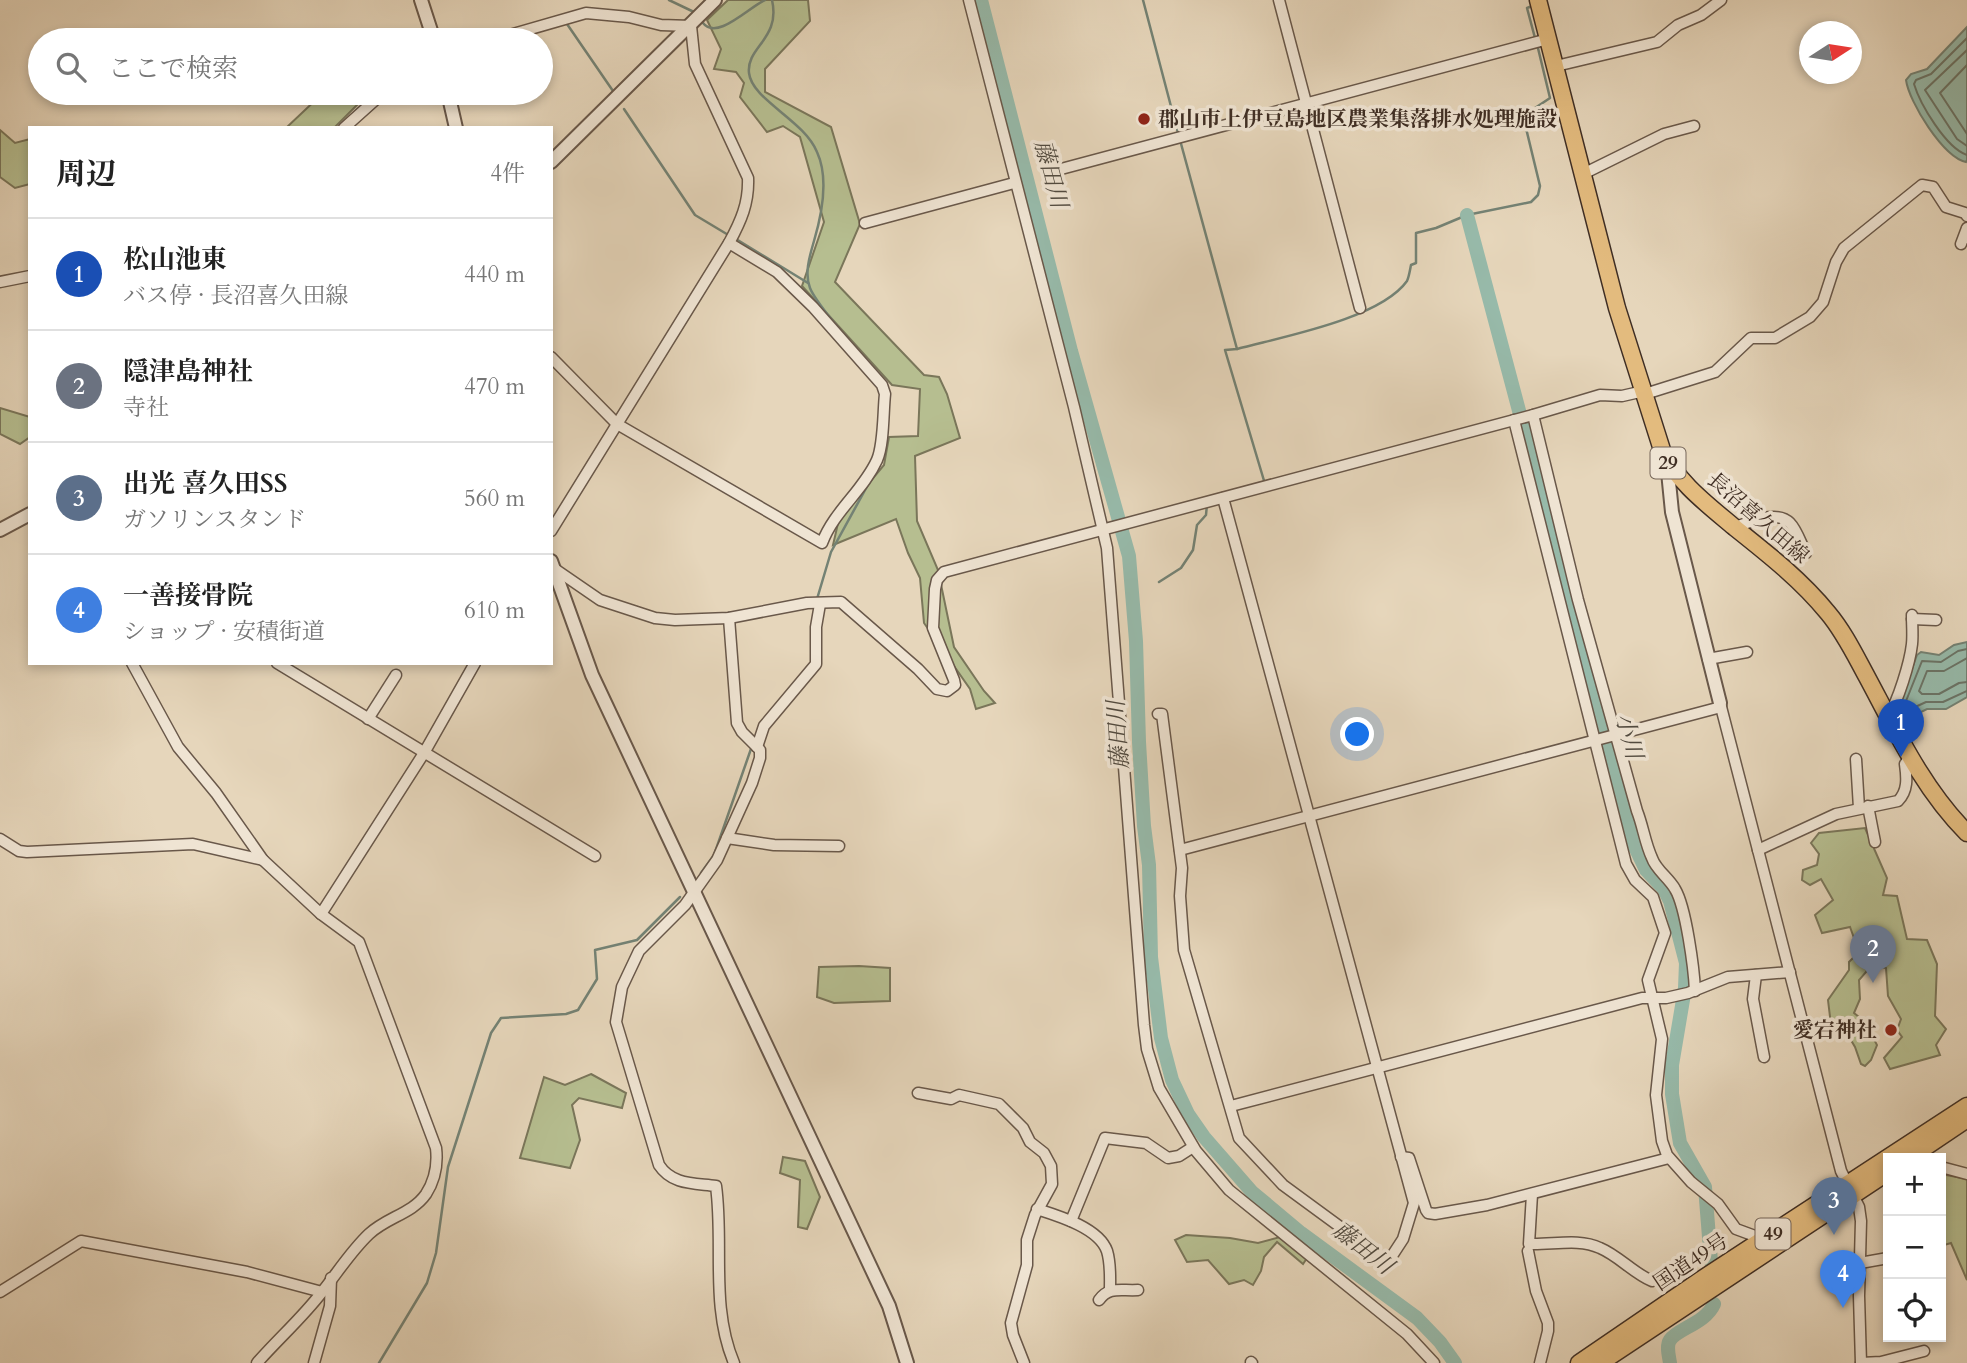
<!DOCTYPE html>
<html lang="ja">
<meta charset="utf-8">
<style>
body{margin:0;font-family:Cardo,"Noto Serif JP",serif;background:#f6f6f6;color:#222}
.controls{position:absolute;right:21px;bottom:21px;display:grid;overflow:hidden;border-radius:0px;box-shadow:0 4px 10px #0003}
.controls button{width:63px;height:63px;display:grid;place-items:center;padding:0;border:0;border-bottom:2px solid #e0e0e0;background:#fff;color:#222;font:35px sans-serif}
.compass{position:absolute;left:1799px;top:21px;width:63px;height:63px;border-radius:50%;background:#fff;box-shadow:0 4px 10px #0003;rotate:78deg}
.you{position:absolute;left:1358px;top:735px;width:24px;height:24px;margin:-18px;border:5px solid #fff;border-radius:50%;background:#1a73e8;box-shadow:0 0 0 10px #1a73e833}
.badge{display:grid;place-items:center;width:46px;height:46px;border-radius:50%;background:#ea580c;color:#fff;font-size:23px;font-weight:700}
.pin{position:absolute;translate:-50% -58px;filter:drop-shadow(0 2px 4px #0008)}
.pin::after{content:'';position:absolute;top:37px;width:24px;height:21px;background:inherit;clip-path:polygon(0 0,100% 0,50% 100%)}
.list{margin:0;padding:0;list-style:none}
h2{display:flex;justify-content:space-between;align-items:center;height:91px;margin:0;padding:0 28px;font-size:30px}
h2 small{font-size:23px;font-weight:400;color:#767676}
.list li{display:grid;grid-template-columns:46px 1fr auto;gap:21px;align-items:center;box-sizing:border-box;height:112px;padding:0 28px;border-top:2px solid #e0e0e0}
.list b{display:block;font-size:26px;white-space:nowrap}
.list p{margin:0;font-size:23px;white-space:nowrap;color:#767676}
.list em{font-size:23px;font-style:normal;color:#767676}
.icon{flex:none;width:38px;height:38px;fill:none;stroke:currentColor;stroke-width:2;stroke-linecap:round;stroke-linejoin:round}
.map{position:relative;flex:none;width:1967px;height:1363px;overflow:hidden}
.search{position:absolute;background:#fff;box-shadow:0 4px 10px #0003;left:28px;top:28px;width:525px;height:77px;display:flex;align-items:center;gap:18px;box-sizing:border-box;padding:0 24px;border-radius:38px;color:#767676;font-size:26px}
.panel{position:absolute;background:#fff;box-shadow:0 4px 10px #0003;left:28px;top:126px;width:525px;height:539px;border-radius:0px}
.map>svg:first-child{display:block}
.green{fill:#b6be90;stroke:#7a765a;stroke-width:2}
.water{fill:#97baaa;stroke:#748274;stroke-width:2}
.lines{fill:none;stroke-linecap:round;stroke-linejoin:round}
.shore{stroke:#6b7467;stroke-width:2}
.stream{stroke:#748274;stroke-width:2.5}
.river{stroke:#97baaa;stroke-width:14}
.minor-casing{stroke:#69584a;stroke-width:13}
.tertiary-casing{stroke:#69584a;stroke-width:16}
.primary-casing{stroke:#3f2e24;stroke-width:19}
.trunk-casing{stroke:#3f2e24;stroke-width:19}
.minor{stroke:#efe4d3;stroke-width:10}
.tertiary{stroke:#efe4d3;stroke-width:12}
.primary{stroke:#e3bb7e;stroke-width:16}
.trunk{stroke:#e3bb7e;stroke-width:16}
.poi-dot{fill:#8f2418;stroke:#efe4d3;stroke-width:2.5}
.labels{text-anchor:middle;dominant-baseline:central;stroke-width:7;stroke-linejoin:round;paint-order:stroke}
.shield{fill:#efe4d3;stroke:#746558;stroke-width:2}
.shield-label{font-size:19px;font-weight:bold;fill:#3f2e24}
.poi-label{font-size:21px;font-weight:bold;fill:#3f2e24;stroke:#efe4d3;text-anchor:start}
.street-label{font-size:21px;fill:#3f2e24;stroke:#efe4d3}
.water-label{font-size:23px;font-style:italic;fill:#514a3f;stroke:#efe4d3}
</style>
<div class="map">
<svg width="1967" height="1363" viewBox="0 0 1967 1363">
<rect width="100%" height="100%" fill="#e6d6bb"/>
<filter id="stains"><feTurbulence type="fractalNoise" baseFrequency=".00286" numOctaves="4"/><feColorMatrix values="0 0 0 0 .2 0 0 0 0 .09 0 0 0 0 .02 0 0 0 .5 -.17"/></filter>
<radialGradient id="worn" r=".72"><stop offset=".6" stop-color="#630" stop-opacity="0"/><stop offset="1" stop-color="#630" stop-opacity=".3"/></radialGradient>
<!-- green -->
<g class="green">
<polygon points="728,0 808,0 810,21 765,69 765,92 831,127 860,224 835,282 924,375 939,377 947,394 960,438 915,456 917,521 938,570 954,647 984,691 995,703 976,709 970,689 924,623 920,578 908,553 896,519 833,545 839,519 884,465 889,437 918,436 920,389 892,385 802,286 824,222 800,137 783,126 767,132 740,97 744,83 736,72 714,69 721,49 707,20"/>
<polygon points="323,93 369,93 334,128 286,128"/>
<polygon points="0,130 15,143 30,139 30,184 15,188 0,177"/>
<polygon points="0,408 30,417 30,437 20,444 0,434"/>
<polygon points="1865,828 1887,878 1883,895 1897,896 1907,939 1927,940 1937,964 1935,1016 1946,1029 1936,1045 1940,1055 1890,1069 1884,1058 1902,1037 1897,1030 1901,1019 1888,996 1886,968 1872,965 1859,980 1860,999 1854,1013 1864,1021 1877,1045 1871,1060 1865,1066 1861,1064 1855,1047 1845,1030 1835,1037 1831,1025 1828,1000 1849,970 1849,962 1859,952 1850,927 1822,933 1815,915 1833,900 1821,879 1810,885 1802,880 1803,870 1817,865 1819,854 1811,843 1819,833"/>
<polygon points="859,966 890,968 890,1001 834,1003 817,997 819,967"/>
<polygon points="591,1074 626,1093 622,1108 579,1098 572,1105 580,1140 570,1168 520,1158 544,1077 565,1085"/>
<polygon points="783,1157 805,1161 820,1197 807,1229 798,1227 800,1180 780,1173"/>
<polygon points="1941,1174 1967,1179 1967,1280 1951,1243 1941,1246"/>
<polygon points="1186,1235 1230,1238 1258,1243 1280,1237 1307,1258 1303,1264 1277,1242 1264,1257 1261,1271 1253,1285 1244,1280 1229,1284 1208,1260 1187,1262 1175,1240"/>
</g>
<!-- water -->
<g class="water">
<path d="M1967 27V160L1966 162C1943 157 1909 102 1906 80L1911 74 1927 69Z"/>
<polygon points="1967,642 1967,697 1946,709 1927,709 1911,717 1907,716 1899,704 1917,655 1921,652 1939,655 1954,645"/>
</g>
<g class="lines">
<!-- shore -->
<g class="shore">
<path d="M1967 38 1931 74 1916 80 1914 84C1920 104 1946 148 1967 155"/>
<polyline points="1967,50 1925,90 1957,139 1967,146"/>
<polyline points="1967,65 1940,93 1967,134"/>
<polyline points="1967,649 1958,651 1941,662 1922,661 1906,701 1913,708 1926,702 1943,702 1967,691"/>
<polyline points="1967,658 1944,671 1927,671 1919,691 1922,694 1939,694 1959,683 1967,682"/>
</g>
<!-- stream -->
<g class="stream">
<polyline points="669,0 694,12"/>
<path d="M772 0C781 39 746 47 749 73 752 100 804 120 817 152 829 178 822 214 814 241 810 255 804 273 810 288 815 301 835 323 844 336"/>
<polyline points="1143,0 1178,133"/>
<polyline points="1535,5 1527,8 1535,38"/>
<path d="M703 23C717 41 749 7 765 0"/>
<polyline points="567,24 613,91"/>
<polyline points="624,109 695,215 730,236"/>
<polyline points="1180,140 1237,349"/>
<polyline points="736,239 808,283"/>
<path d="M1265 484 1225 350 1237 349C1281 337 1380 319 1407 281 1409 277 1410 270 1411 265L1416 263V233L1436 228 1467 215 1531 202 1538 195 1540 186 1525 124 1535 108 1550 98 1537 44"/>
<polyline points="1159,582 1181,568 1193,550 1197,525 1206,515 1207,504"/>
<polyline points="817,599 831,552 870,481"/>
<polyline points="701,873 714,855 752,746"/>
<polyline points="379,1363 427,1283 436,1253 448,1167 491,1033 501,1018 566,1014 578,1010 597,979 595,950 637,940 680,897"/>
</g>
<!-- river -->
<g class="river">
<polyline points="981,0 1071,351 1129,556 1136,641 1139,742 1144,826 1149,865 1151,957 1161,1038 1172,1080 1188,1114 1204,1137 1252,1192 1301,1233 1417,1318 1440,1342 1455,1363"/>
<polyline points="1467,215 1635,847 1646,870 1664,889 1670,901 1686,963 1685,988 1672,1065 1672,1094 1680,1143 1705,1187 1711,1262"/>
<path d="M1670 1363C1669 1356 1666 1346 1670 1340 1677 1329 1706 1323 1714 1304"/>
</g>
<defs>
<g id="minor">
<polyline points="969,0 1074,407 1107,548 1144,1025 1147,1049 1159,1088 1196,1151 1229,1190 1407,1334 1434,1363"/>
<polyline points="1279,0 1360,308"/>
<path d="M492 40 586 13 629 17 661 25 691 26 695 64 748 178C749 203 741 221 729 243L551 531"/>
<polyline points="1556,66 1657,42 1678,25 1701,15 1721,0"/>
<polyline points="344,128 383,93"/>
<polyline points="1061,169 1548,39"/>
<polyline points="1583,174 1664,134 1694,126"/>
<polyline points="865,223 1014,183"/>
<polyline points="1961,244 1967,228"/>
<polyline points="0,282 30,276"/>
<path d="M551 357 617 424 822 543C834 511 863 491 877 460 884 444 883 412 885 394L882 385 813 307 777 272 729 243"/>
<polyline points="1645,394 1715,372 1751,338 1775,338 1810,317 1823,302 1836,262 1844,248 1922,185 1933,187 1946,207 1965,213 1967,216"/>
<path d="M1533 415 1578 600 1637 811C1643 826 1645 843 1652 858 1656 870 1669 878 1675 889 1686 907 1694 969 1695 991"/>
<polyline points="1514,420 1626,864 1635,880 1653,897 1665,933 1648,980 1662,1039 1656,1095 1662,1141 1667,1155 1691,1182 1718,1204 1736,1229 1755,1236 1762,1241"/>
<path d="M1735 527C1749 523 1777 509 1790 523 1797 530 1801 544 1806 553"/>
<polyline points="552,567 600,600 655,618 675,620 729,618 807,603 841,602 918,669 937,689 947,691 955,685 954,680 933,628 935,589 937,580 944,572 1533,415 1600,395 1622,396 1644,391"/>
<path d="M729 618 737 723 742 732 760 750V758L752 783 717 860 685 905 639 951 622 987 616 1022 659 1165C672 1185 694 1183 716 1186 724 1245 710 1306 734 1363"/>
<polyline points="1912,619 1936,620"/>
<polyline points="1708,659 1747,652"/>
<path d="M132 663 178 747 216 793 263 860 321 914 359 942 436 1148C438 1165 435 1180 426 1194 412 1214 387 1217 369 1234 351 1251 338 1272 322 1292 303 1317 278 1339 257 1363"/>
<polyline points="277,663 595,856"/>
<polyline points="1720,703 1841,1171 1859,1207 1861,1221 1859,1296 1861,1363"/>
<polyline points="1158,714 1162,714 1182,868 1180,896 1184,950 1239,1138 1283,1185 1388,1262 1403,1239 1414,1203 1223,498"/>
<path d="M1888 716C1898 702 1910 662 1912 644 1913 635 1912 625 1912 615"/>
<polyline points="368,719 396,675"/>
<polyline points="757,747 764,726 816,664 816,627 820,604"/>
<polyline points="1856,759 1859,808"/>
<polyline points="1868,806 1875,842"/>
<polyline points="727,838 774,845 839,846"/>
<polyline points="0,839 19,851 27,852 193,844 263,860"/>
<polyline points="1180,850 1721,707"/>
<path d="M1758 850 1836 814 1898 801C1908 791 1907 778 1905 764L1910 757"/>
<polyline points="321,914 424,753 475,663"/>
<polyline points="1756,975 1753,999 1764,1057"/>
<polyline points="918,1093 951,1099 959,1095 999,1104 1023,1128 1030,1142 1044,1153 1051,1166 1052,1184 1035,1215 1027,1240 1027,1265 1011,1323 1013,1335 1024,1363"/>
<polyline points="1231,1106 1642,998 1666,998 1688,993 1728,977 1790,972"/>
<polyline points="1401,1157 1409,1158 1426,1210 1428,1213 1435,1214 1487,1205 1669,1158"/>
<polyline points="1941,1167 1967,1174"/>
<path d="M1532 1194 1529 1244C1553 1245 1579 1238 1600 1248 1619 1256 1633 1273 1652 1281"/>
<path d="M1037 1209C1059 1216 1099 1228 1107 1251 1111 1264 1110 1277 1110 1290"/>
<polyline points="1071,1221 1105,1138 1146,1143 1168,1158 1179,1156 1193,1147"/>
<polyline points="1528,1251 1536,1291 1548,1323 1548,1331 1540,1363"/>
<polyline points="1860,1263 1888,1258"/>
<polyline points="0,1292 81,1241 247,1272 322,1292"/>
<path d="M1099 1300C1109 1286 1120 1291 1138 1290"/>
<polyline points="1251,1362 1252,1363"/>
<polyline points="314,1363 330,1306 331,1278"/>
<polyline points="1861,1363 1881,1362 1924,1351"/>
</g>
<g id="tertiary">
<polyline points="421,0 434,40"/>
<polyline points="448,93 456,128"/>
<polyline points="551,162 715,0"/>
<polyline points="1667,462 1672,512 1720,703"/>
<polyline points="0,530 30,514"/>
<polyline points="551,561 592,675 889,1306 907,1363"/>
</g>
<path id="primary" d="M1538 0 1617 308 1662 450C1677 482 1708 505 1734 527 1768 554 1801 580 1828 613 1844 632 1855 655 1867 677 1896 731 1923 789 1967 833"/>
<g id="trunk">
<polyline points="1909,1158 1967,1119"/>
<polyline points="1579,1363 1708,1275 1967,1106"/>
<polyline points="1600,1363 1888,1172"/>
</g>
</defs>
<!-- minor casing -->
<use href="#minor" class="minor-casing"/>
<!-- tertiary casing -->
<use href="#tertiary" class="tertiary-casing"/>
<!-- primary casing -->
<use href="#primary" class="primary-casing"/>
<!-- trunk casing -->
<use href="#trunk" class="trunk-casing"/>
<!-- minor -->
<use href="#minor" class="minor"/>
<!-- tertiary -->
<use href="#tertiary" class="tertiary"/>
<!-- primary -->
<use href="#primary" class="primary"/>
<!-- trunk -->
<use href="#trunk" class="trunk"/>
</g>
<!-- markers -->
<g class="poi-dot">
<circle cx="1144" cy="119" r="7"/>
<circle cx="1891" cy="1030" r="7"/>
</g>
<g class="labels">
<!-- shield labels -->
<g class="shield">
<rect x="1650.5" y="447.5" width="35" height="31" rx="5"/>
<rect x="1755.5" y="1218.5" width="35" height="31" rx="5"/>
</g>
<g class="shield-label">
<text x="1668" y="463">29</text>
<text x="1773" y="1234">49</text>
</g>
<!-- poi labels -->
<g class="poi-label">
<text x="1158" y="119">郡山市上伊豆島地区農業集落排水処理施設</text>
<text x="1877" y="1030" text-anchor="end">愛宕神社</text>
</g>
<!-- street labels -->
<g class="street-label">
<text transform="translate(1758 518) rotate(41)">長沼喜久田線</text>
<text transform="translate(1691 1262) rotate(-34)">国道49号</text>
</g>
<!-- water labels -->
<g class="water-label">
<text transform="translate(1051 174) rotate(75)">藤田川</text>
<text transform="translate(1118 735) rotate(-94)">藤田川</text>
<text transform="translate(1629 736) rotate(75)">小川</text>
<text transform="translate(1363 1248) rotate(38)">藤田川</text>
</g>
</g>
<rect width="100%" height="100%" filter="url(#stains)"/>
<rect width="100%" height="100%" fill="url(#worn)"/>
</svg>
<div class="controls">
<button>+</button>
<button>−</button>
<button><svg class="icon" aria-label="locate" viewBox="0 0 24 24"><circle cx="12" cy="12" r="6"/><path d="M12 2v4M12 18v4M2 12h4M18 12h4"/></svg></button>
</div>
<svg class="compass" viewBox="-18 -18 36 36"><path d="M0-13l5 13h-10z" fill="#e53935"/><path d="M0 13l5-13h-10z" fill="#767676"/></svg>
<div class="you"></div>
<div class="pin badge" style="left:1901px;top:757px;background:#1a4fb4">1</div>
<div class="pin badge" style="left:1873px;top:983px;background:#6b7280">2</div>
<div class="pin badge" style="left:1834px;top:1235px;background:#5c6f8a">3</div>
<div class="pin badge" style="left:1843px;top:1308px;background:#3f7fe0">4</div>
<div class="search"><svg class="icon" aria-label="search" viewBox="0 0 24 24"><circle cx="10" cy="10" r="6"/><path d="M15 15l6 6"/></svg>ここで検索</div>
<section class="panel">
<h2>周辺<small>4件</small></h2>
<ul class="list">
<li><span class="badge" style="background:#1a4fb4">1</span><div><b>松山池東</b><p>バス停 · 長沼喜久田線</p></div><em>440 m</em></li>
<li><span class="badge" style="background:#6b7280">2</span><div><b>隠津島神社</b><p>寺社</p></div><em>470 m</em></li>
<li><span class="badge" style="background:#5c6f8a">3</span><div><b>出光 喜久田SS</b><p>ガソリンスタンド</p></div><em>560 m</em></li>
<li><span class="badge" style="background:#3f7fe0">4</span><div><b>一善接骨院</b><p>ショップ · 安積街道</p></div><em>610 m</em></li>
</ul>
</section>
</div>
